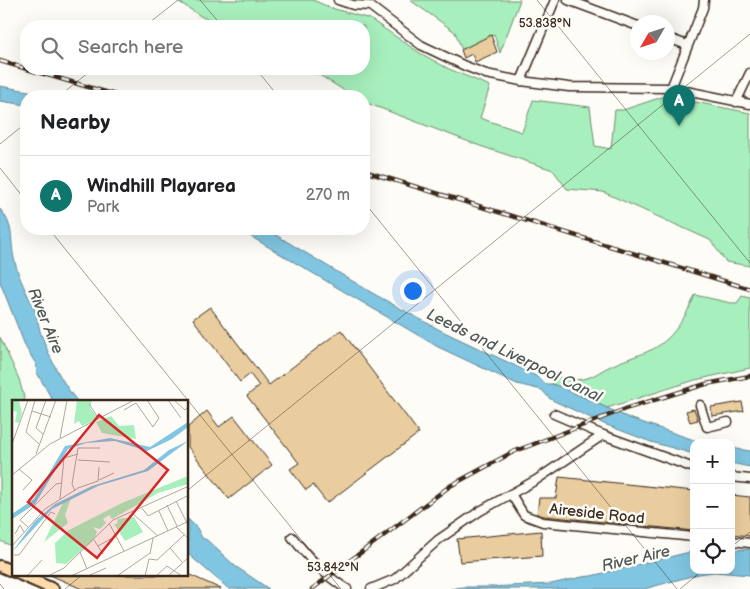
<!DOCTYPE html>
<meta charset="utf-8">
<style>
body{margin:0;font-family:"Balsamiq Sans",sans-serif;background:#f6f6f6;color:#202124}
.controls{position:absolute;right:15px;bottom:15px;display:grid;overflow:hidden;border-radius:10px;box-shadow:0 5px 20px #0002}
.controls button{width:45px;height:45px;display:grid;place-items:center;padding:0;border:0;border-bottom:1px solid #e0e0e0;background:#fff;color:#202124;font:25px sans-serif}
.compass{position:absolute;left:630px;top:15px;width:45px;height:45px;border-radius:50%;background:#fff;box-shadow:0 5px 20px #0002;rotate:231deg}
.you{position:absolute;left:412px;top:290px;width:18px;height:18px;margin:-12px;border:4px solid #fff;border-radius:50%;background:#1a73e8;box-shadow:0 0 0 8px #1a73e833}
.badge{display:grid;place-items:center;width:32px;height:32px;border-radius:50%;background:#0f766e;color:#fff;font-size:16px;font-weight:700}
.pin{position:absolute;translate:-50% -41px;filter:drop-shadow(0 1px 2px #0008)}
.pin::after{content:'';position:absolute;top:26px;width:18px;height:15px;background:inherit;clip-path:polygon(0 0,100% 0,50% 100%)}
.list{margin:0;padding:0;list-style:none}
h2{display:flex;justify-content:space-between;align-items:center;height:65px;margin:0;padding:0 20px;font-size:21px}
h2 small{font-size:16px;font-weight:400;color:#757577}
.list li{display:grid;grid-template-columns:32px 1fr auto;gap:15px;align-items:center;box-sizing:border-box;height:80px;padding:0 20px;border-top:1px solid #e0e0e0}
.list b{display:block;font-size:19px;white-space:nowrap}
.list p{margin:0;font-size:16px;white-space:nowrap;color:#757577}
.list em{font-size:16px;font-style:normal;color:#757577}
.icon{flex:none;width:28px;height:28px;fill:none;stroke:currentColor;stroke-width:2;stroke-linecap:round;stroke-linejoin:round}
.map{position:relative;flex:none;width:750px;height:589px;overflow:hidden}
.search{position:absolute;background:#fff;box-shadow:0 5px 20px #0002;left:20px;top:20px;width:350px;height:55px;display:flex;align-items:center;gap:12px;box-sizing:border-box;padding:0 18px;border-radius:20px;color:#757577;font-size:19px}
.panel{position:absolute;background:#fff;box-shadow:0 5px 20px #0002;left:20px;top:90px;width:350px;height:145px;border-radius:20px}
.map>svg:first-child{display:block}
.green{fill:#a7efbc;stroke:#718c6d}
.water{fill:#80c5e1;stroke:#648793}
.building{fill:#eacd9e;stroke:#3b2a1e}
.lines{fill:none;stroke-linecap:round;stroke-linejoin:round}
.minor-casing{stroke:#3b2a1e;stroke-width:11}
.major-casing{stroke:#3b2a1e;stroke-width:14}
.minor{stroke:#fdfcf7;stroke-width:8}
.major{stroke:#fedbac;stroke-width:10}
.rail-casing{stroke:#3b2a1e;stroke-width:4.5}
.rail{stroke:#fdfcf7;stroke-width:2.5;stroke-dasharray:8;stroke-linecap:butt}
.ticks{fill:none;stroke:#3b2a1e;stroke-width:1;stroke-opacity:0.45}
.labels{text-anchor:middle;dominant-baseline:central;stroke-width:5;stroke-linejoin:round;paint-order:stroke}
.street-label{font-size:15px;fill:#3b2a1e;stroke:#fdfcf7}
.water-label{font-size:16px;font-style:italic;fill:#505858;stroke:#fdfcf7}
.inset-road{fill:none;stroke:#afa8a0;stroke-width:1}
.view{fill:#d62828;fill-opacity:0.15;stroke:#d62828;stroke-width:2.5}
.inset-edge{fill:none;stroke:#3b2a1e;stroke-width:2.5}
.ticks-label{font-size:12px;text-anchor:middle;fill:#3b2a1e;stroke:#fdfcf7;stroke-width:5;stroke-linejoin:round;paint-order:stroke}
</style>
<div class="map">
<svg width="750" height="589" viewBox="0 0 750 589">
<rect width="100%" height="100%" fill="#fdfcf7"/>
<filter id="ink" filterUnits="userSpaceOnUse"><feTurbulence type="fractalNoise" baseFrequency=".02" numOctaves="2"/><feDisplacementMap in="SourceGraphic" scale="10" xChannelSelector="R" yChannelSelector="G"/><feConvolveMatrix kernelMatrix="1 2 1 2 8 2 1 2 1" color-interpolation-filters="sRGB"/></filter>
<g filter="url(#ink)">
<!-- green -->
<g class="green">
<polygon points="176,0 313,0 331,8 370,19 420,53 449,69 490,86 480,118 522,132 533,100 590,107 595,146 611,149 615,110 623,110 665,96 750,113 750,266 726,262 710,240 603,192 567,189 553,170 480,146 364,102 364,96 353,96 310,69 364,69 364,26 224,26 202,17"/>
<polygon points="410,0 520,0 500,53 494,34 462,50 455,32"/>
<path d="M695 295 731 303H737L742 296 750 298V368L695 380 607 408 552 384 557 377C567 379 576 381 587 378 595 376 603 369 611 366 628 357 651 354 666 340 679 328 689 310 695 295Z"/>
<polygon points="0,337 19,379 25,401 14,402 14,547 0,541"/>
</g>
<!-- water -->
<g class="water">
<polygon points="0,86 57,96 26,96 26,105 0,101"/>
<path d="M0 209C16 228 9 241 15 262 19 279 27 293 34 308 37 315 38 323 40 331 49 356 60 380 77 401H53L37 373 36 364 26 348 0 282Z"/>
<polygon points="238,229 266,229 374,294 440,330 520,368 536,376 546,384 552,384 561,387 629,418 703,443 694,443 694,454 651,442 604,424 554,401 549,398 542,390 517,384 438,347"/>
<polygon points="731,448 750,451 750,467 731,463"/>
<polygon points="188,519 197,528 202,538 207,540 235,566 269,589 229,589 188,554"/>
<polygon points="731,548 734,550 750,549 750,575 714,572 699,574 644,589 450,589 462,587 489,587 551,584 582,577 591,576 694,551 694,570 731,570"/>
</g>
<!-- building -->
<g class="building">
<polygon points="491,35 497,52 475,62 472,54 464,58 461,50"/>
<polygon points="210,307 269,385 341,330 419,433 327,503 313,485 306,490 290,469 299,463 247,396 259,386 250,374 240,382 193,319"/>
<polygon points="742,402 744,411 712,416 711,407"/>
<polygon points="694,409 698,420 690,422 686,411"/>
<polygon points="207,411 219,427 234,416 272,465 229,499 188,447 188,427"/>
<polygon points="559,477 694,491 694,531 544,516 537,514 539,498 556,498"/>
<polygon points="731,495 750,497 750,536 731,534"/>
<polygon points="541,531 542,556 460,562 457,539"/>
<polygon points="50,575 190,575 221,589 82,589"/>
</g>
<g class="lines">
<defs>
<g id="minor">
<polyline points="338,0 353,5 370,6 421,45 465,66 486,74 521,81 569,87 671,88 750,104"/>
<polyline points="568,0 638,26"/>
<polyline points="668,38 687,45"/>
<polyline points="521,81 555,0"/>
<polyline points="671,88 703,8 704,0"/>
<polyline points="736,102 750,73"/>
<polyline points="700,405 707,427 728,422"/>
<polyline points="554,414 603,435 694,468"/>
<polyline points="731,477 750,479"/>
<polyline points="511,494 524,515 543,522 694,537"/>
<path d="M292 537C308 557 325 576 347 589"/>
<polyline points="731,541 750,543"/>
<polyline points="371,589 395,579 438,540 480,511 536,480 603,435"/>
</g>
<g id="major">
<polyline points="0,566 14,572"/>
<polyline points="21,575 53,589"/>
</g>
</defs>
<!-- minor casing -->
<use href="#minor" class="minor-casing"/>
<!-- major casing -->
<use href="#major" class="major-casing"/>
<!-- minor -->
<use href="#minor" class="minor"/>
<!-- major -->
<use href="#major" class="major"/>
<defs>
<g id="rail">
<polyline points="0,61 119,96"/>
<polyline points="364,171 750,289"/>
<polyline points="312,589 450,486 513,452 628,408 706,384 750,376"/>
</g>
</defs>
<!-- rail casing -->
<use href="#rail" class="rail-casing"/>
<!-- rail -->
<use href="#rail" class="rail"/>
</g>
</g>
<!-- ticks -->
<path class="ticks" d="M200 0 222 26M537 0 750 263M145 26 178 0M256 69 278 96M59 96 93 69M0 144 26 123M0 168 26 201M364 202 677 589M49 229 341 589M188 490 750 34M731 547 750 532M0 584 4 589M65 589 82 575M680 589 703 570"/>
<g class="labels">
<!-- street labels -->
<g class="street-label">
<text transform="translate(597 514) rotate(6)">Aireside Road</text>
</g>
<!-- water labels -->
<g class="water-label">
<text transform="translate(45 321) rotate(68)">River Aire</text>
<text transform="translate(514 356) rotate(26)">Leeds and Liverpool Canal</text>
<text transform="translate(636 559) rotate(-13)">River Aire</text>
</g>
</g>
<!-- overview -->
<g transform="translate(12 400)">
<rect width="176" height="176" fill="#fdfcf7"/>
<path d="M0 0 7 1 10 13 7 23 3 22 5 12 0 10ZM65 0H80L78 8 86 18 70 26 67 21 62 24ZM99 16 107 26 122 25 124 39 90 33 84 22ZM176 76V84L146 93 100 119 97 115 91 119 94 123 88 129 81 127 85 132 82 139 54 164 44 163 43 143 57 130 110 103ZM59 98 53 115 56 123 32 142 51 103ZM122 117 131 132 113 141 102 124H105L106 119Z" fill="#a7efbc"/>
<path d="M176 22V27L160 39 135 51 103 41 74 43 56 49 23 104 0 119V114L22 99 53 46 98 38 138 47ZM176 41 136 71 86 86 40 109 0 152 23 121 43 104 80 86 132 70 157 50Z" fill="#80c5e1"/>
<path class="inset-road" d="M23 0 14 32 27 44M156 0 169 18M162 0 173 10 176 7M77 4 87 19M112 10 124 3 141 27 147 18 135 0M20 11 39 17M31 34 24 28 34 0M48 38 55 0M0 44 16 0M24 54 44 0M66 60 98 62M7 69 20 80 11 90M0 75 38 44 122 0M87 80 102 73M63 91 60 84 66 48H88M48 99 52 58 66 54M164 101 177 127M155 105 165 126M129 107 136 116 177 95M147 111 156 131M120 113 146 136M97 123 112 151M16 127 8 120 44 84 50 83M164 127 177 139M3 134 8 125 12 132M82 140 91 154M0 146 33 109 66 88 86 81 87 67M86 146 104 136M158 148 170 162M68 152 75 169M138 154 141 138M2 155H7L39 112 43 114M137 159 145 160 172 135M15 176 30 160M36 176 52 168 101 120 177 86M59 176 177 121M76 176 94 168M105 176 138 153M133 176 137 159M144 176 155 166 170 176M156 176 177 157"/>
<path class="view" d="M87 15 156 70 85 158 16 102Z"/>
<rect width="176" height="176" class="inset-edge"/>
</g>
<g class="ticks-label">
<text x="545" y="27">53.838°N</text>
<text x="333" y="571">53.842°N</text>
</g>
</svg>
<div class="controls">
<button>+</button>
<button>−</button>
<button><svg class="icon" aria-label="locate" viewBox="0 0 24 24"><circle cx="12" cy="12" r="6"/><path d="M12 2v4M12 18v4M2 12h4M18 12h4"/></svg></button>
</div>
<svg class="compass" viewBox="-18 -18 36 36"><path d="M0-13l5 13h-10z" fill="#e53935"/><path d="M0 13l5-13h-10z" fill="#757577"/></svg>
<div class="you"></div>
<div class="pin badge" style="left:679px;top:126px">A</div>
<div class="search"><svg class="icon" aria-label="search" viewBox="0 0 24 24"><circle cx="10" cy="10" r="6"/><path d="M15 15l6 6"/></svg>Search here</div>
<section class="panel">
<h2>Nearby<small></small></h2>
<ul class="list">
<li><span class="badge">A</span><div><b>Windhill Playarea</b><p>Park</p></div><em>270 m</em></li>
</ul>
</section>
</div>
